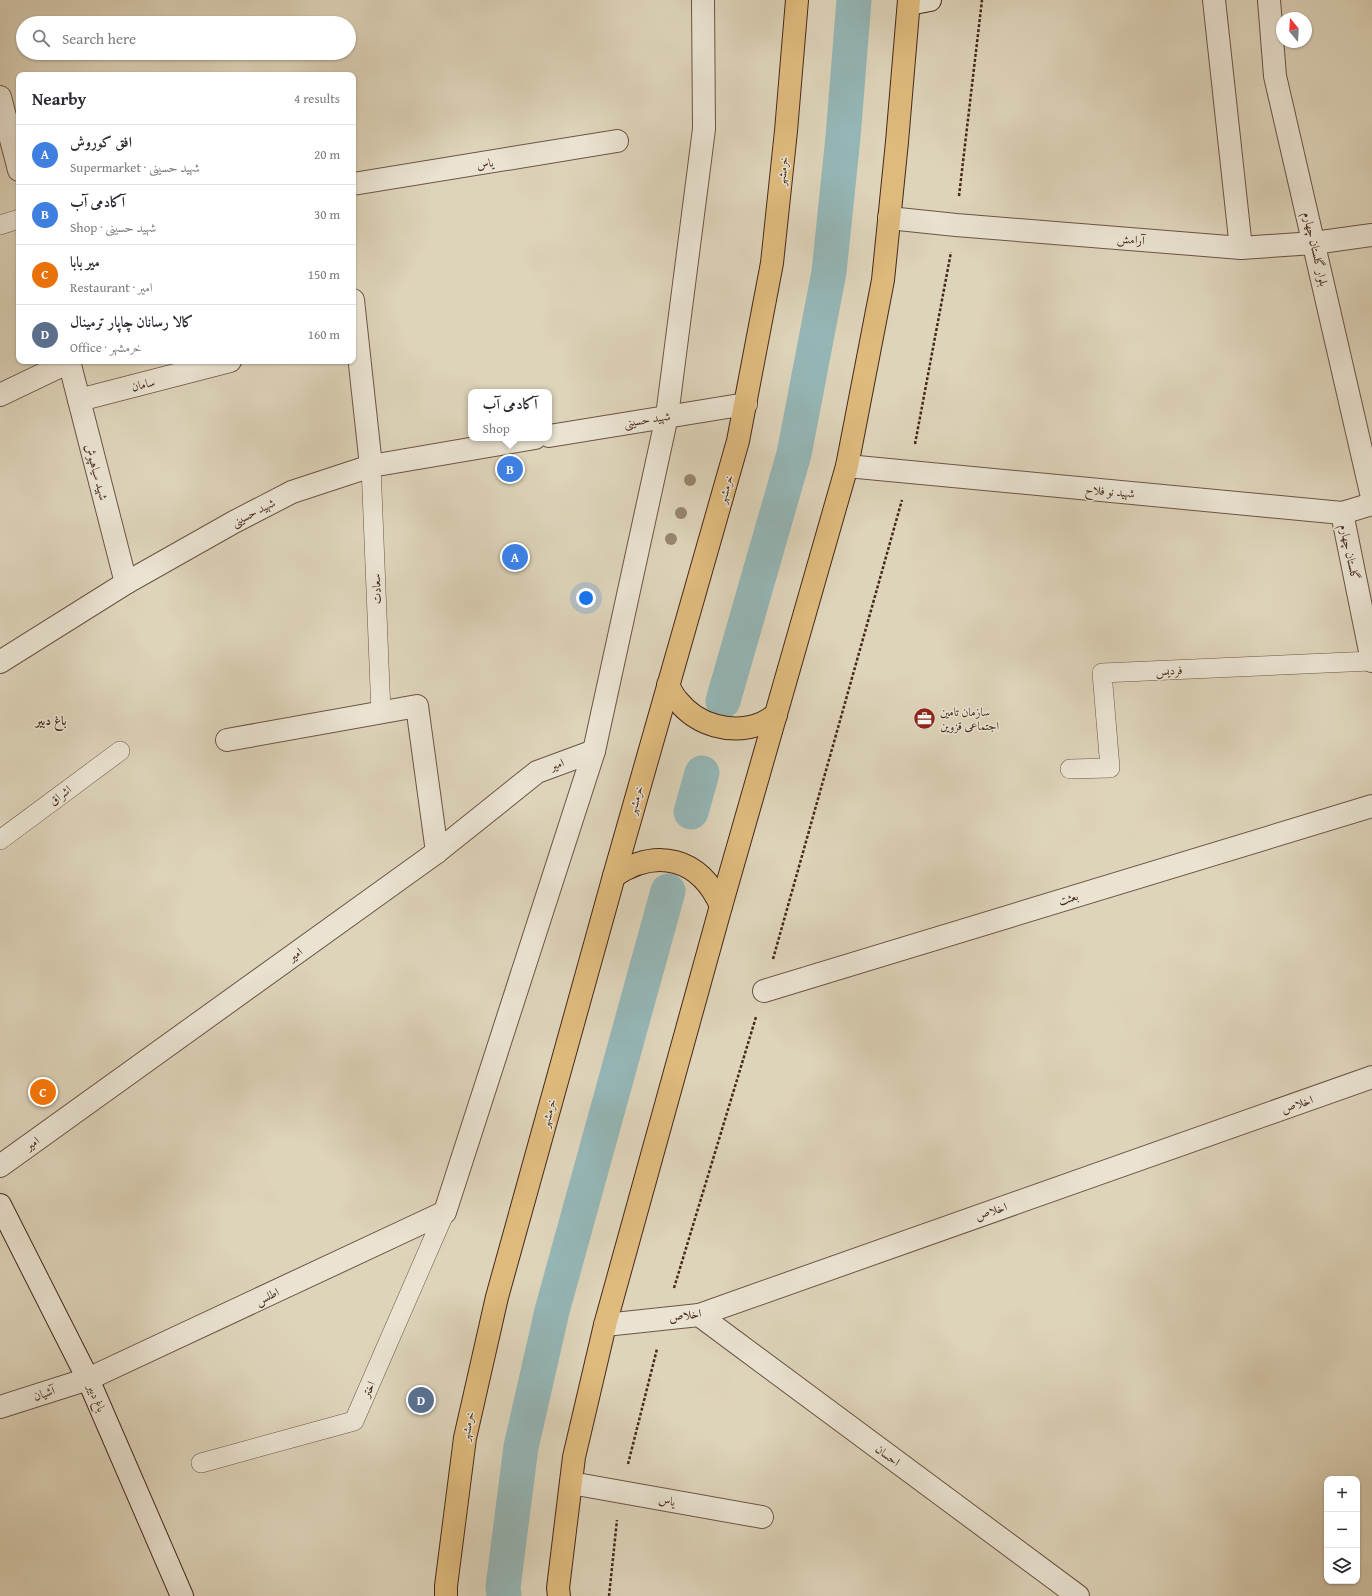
<!DOCTYPE html>
<meta charset="utf-8">
<style>
body{margin:0;font-family:"Gentium Book Plus",Amiri,serif;background:#f2f2f3;color:#2b2b33}
.controls{position:absolute;right:12px;bottom:12px;display:grid;overflow:hidden;border-radius:8px;box-shadow:0 1px 3px #0004}
.controls button{width:36px;height:36px;display:grid;place-items:center;padding:0;border:0;border-bottom:1px solid #e1e1e2;background:#fff;color:#2b2b33;font:20px sans-serif}
.compass{position:absolute;left:1276px;top:12px;width:36px;height:36px;border-radius:50%;background:#fff;box-shadow:0 1px 3px #0004;rotate:342deg}
.you{position:absolute;left:586px;top:598px;width:14px;height:14px;margin:-10px;border:3px solid #fff;border-radius:50%;background:#1a73e8;box-shadow:0 0 0 6px #1a73e833}
.badge{display:grid;place-items:center;width:26px;height:26px;border-radius:50%;background:#ea580c;color:#fff;font-size:13px;font-weight:700}
.pin{position:absolute;translate:-50% -50%;border:2px solid #fff;box-shadow:0 1px 4px #0006}
.popup{position:absolute;left:468px;top:389px;width:84px;height:52px;box-sizing:border-box;display:grid;place-content:center;border-radius:8px;background:#fff;filter:drop-shadow(0 1px 3px #0005);font-size:13px;white-space:nowrap;color:#7c7c81}
.popup b{font-size:15px;color:#2b2b33}
.popup::after{content:'';position:absolute;left:50%;top:100%;margin-left:-8px;border:8px solid transparent;border-top-color:#fff}
.list{margin:0;padding:0;list-style:none}
h2{display:flex;justify-content:space-between;align-items:center;height:52px;margin:0;padding:0 16px;font-size:17px}
h2 small{font-size:13px;font-weight:400;color:#7c7c81}
.list li{display:grid;grid-template-columns:26px 1fr auto;gap:12px;align-items:center;box-sizing:border-box;height:60px;padding:0 16px;border-top:1px solid #e1e1e2}
.list b{display:block;font-size:15px;white-space:nowrap}
.list p{margin:0;font-size:13px;white-space:nowrap;color:#7c7c81}
.list em{font-size:13px;font-style:normal;color:#7c7c81}
.icon{flex:none;width:22px;height:22px;fill:none;stroke:currentColor;stroke-width:2;stroke-linecap:round;stroke-linejoin:round}
.map{position:relative;flex:none;width:1372px;height:1596px;overflow:hidden}
.search{position:absolute;background:#fff;box-shadow:0 1px 3px #0004;left:16px;top:16px;width:340px;height:44px;display:flex;align-items:center;gap:10px;box-sizing:border-box;padding:0 14px;border-radius:22px;color:#7c7c81;font-size:15px}
.panel{position:absolute;background:#fff;box-shadow:0 1px 3px #0004;left:16px;top:72px;width:340px;height:292px;border-radius:8px}
.map>svg:first-child{display:block}
.lines{fill:none;stroke-linecap:round;stroke-linejoin:round}
.canal{stroke:#95b7b7;stroke-width:35}
.lane-casing{stroke:#6c5444;stroke-width:20}
.street-casing{stroke:#6c5444;stroke-width:24}
.secondary-casing{stroke:#46291c;stroke-width:24}
.primary-casing{stroke:#46291c;stroke-width:24}
.path{stroke:#46291c;stroke-width:2.5;stroke-dasharray:3 2;stroke-linecap:butt}
.lane{stroke:#eae3d2;stroke-width:19}
.street{stroke:#eae3d2;stroke-width:22}
.secondary{stroke:#eae3d2;stroke-width:22}
.primary{stroke:#dfba7d;stroke-width:22}
.tree{fill:#97866f}
.labels{text-anchor:middle;dominant-baseline:central;stroke-width:3;stroke-linejoin:round;paint-order:stroke}
.street-label{font-size:12px;fill:#46291c;stroke:#eae3d2}
.poi-label{font-size:12px;fill:#46291c;stroke:#eae3d2;text-anchor:start}
.neighbourhood-label{font-size:13px;font-weight:bold;fill:#46291c;stroke:#eae3d2}
</style>
<div class="map">
<svg width="1372" height="1596" viewBox="0 0 1372 1596">
<rect width="100%" height="100%" fill="#ded4ba"/>
<filter id="stains"><feTurbulence type="fractalNoise" baseFrequency=".005" numOctaves="4"/><feColorMatrix values="0 0 0 0 .2 0 0 0 0 .09 0 0 0 0 .02 0 0 0 .5 -.17"/></filter>
<radialGradient id="worn" r=".72"><stop offset=".6" stop-color="#630" stop-opacity="0"/><stop offset="1" stop-color="#630" stop-opacity=".3"/></radialGradient>
<g class="lines">
<!-- canal -->
<g class="canal">
<polyline points="723,701 794,454 829,272 843,137 854,0"/>
<polyline points="691,812 702,773"/>
<polyline points="504,1596 503,1587 521,1447 552,1311 668,891"/>
</g>
<defs>
<g id="lane">
<polyline points="0,225 19,219"/>
<polyline points="371,466 381,713"/>
<polyline points="1070,769 1110,768 1102,673 1372,661"/>
<polyline points="0,840 120,751"/>
<polyline points="201,1463 354,1421 445,1212"/>
</g>
<g id="street">
<polyline points="1214,0 1241,248"/>
<polyline points="1269,0 1275,76 1372,497"/>
<polyline points="0,97 19,170"/>
<polyline points="353,184 617,141"/>
<polyline points="889,218 956,225 1241,248 1314,243 1372,235"/>
<polyline points="353,300 371,466"/>
<polyline points="69,361 126,583"/>
<polyline points="0,395 69,362"/>
<polyline points="79,400 230,361"/>
<polyline points="549,436 746,404"/>
<polyline points="847,466 1342,513 1372,504"/>
<polyline points="1342,513 1372,661"/>
<polyline points="0,662 126,583 234,522 292,492 371,466 535,438"/>
<polyline points="227,740 417,706 437,852"/>
<polyline points="764,991 1372,806"/>
<polyline points="0,1166 437,852 537,772 594,751"/>
<polyline points="699,1315 1078,1596"/>
<polyline points="605,1325 699,1315 1372,1077"/>
<polyline points="0,1407 88,1379 445,1212 594,751 667,416 704,129 703,0"/>
<polyline points="571,1483 762,1517"/>
</g>
<g id="secondary">
<polyline points="909,4 930,0"/>
<polyline points="0,1205 88,1379 182,1596"/>
</g>
<g id="primary">
<path d="M668 685C671 691 674 697 678 701 697 725 731 735 760 724 765 722 771 718 776 715"/>
<path d="M614 876C657 847 700 858 721 906"/>
<polyline points="446,1596 446,1586 465,1438 497,1297 614,876 738,441 772,263 786,131 797,0"/>
<polyline points="559,1596 558,1588 574,1457 605,1325 721,906 847,466 883,280 897,142 909,0"/>
</g>
</defs>
<!-- lane casing -->
<use href="#lane" class="lane-casing"/>
<!-- street casing -->
<use href="#street" class="street-casing"/>
<!-- secondary casing -->
<use href="#secondary" class="secondary-casing"/>
<!-- primary casing -->
<use href="#primary" class="primary-casing"/>
<!-- path -->
<g class="path">
<polyline points="959,196 982,0"/>
<polyline points="915,444 951,252"/>
<polyline points="773,959 902,500"/>
<polyline points="674,1288 756,1017"/>
<polyline points="628,1464 657,1349"/>
<polyline points="609,1596 617,1520"/>
</g>
<!-- lane -->
<use href="#lane" class="lane"/>
<!-- street -->
<use href="#street" class="street"/>
<!-- secondary -->
<use href="#secondary" class="secondary"/>
<!-- primary -->
<use href="#primary" class="primary"/>
</g>
<!-- trees -->
<g class="tree">
<circle cx="690" cy="480" r="6"/>
<circle cx="681" cy="513" r="6"/>
<circle cx="671" cy="539" r="6"/>
</g>
<!-- icons -->
<defs>
<symbol id="office-disc" viewBox="-11 -11 22 22"><circle r="9.5" fill="#8f2418" stroke="#eae3d2"/><path d="M-6-3h4V-5.5h4V-3h4V5H-6ZM-1-4.5V-3h2v-1.5ZM-6 0V1H6V0Z" fill="#fff"/></symbol>
</defs>
<g fill-rule="evenodd">
<use href="#office-disc" x="912" y="706" width="25" height="25"/>
</g>
<g class="labels">
<!-- street labels -->
<g class="street-label">
<text transform="translate(485 163) rotate(-9)">یاس</text>
<text transform="translate(782 171) rotate(-84)">خرمشهر</text>
<text transform="translate(1131 239) rotate(5)">آرامش</text>
<text transform="translate(1316 249) rotate(77)">بلوار گلستان چهارم</text>
<text transform="translate(143 384) rotate(-14)">سامان</text>
<text transform="translate(647 419) rotate(-9)">شهید حسینی</text>
<text transform="translate(97 472) rotate(75)">شهید سیاهپوش</text>
<text transform="translate(725 489) rotate(-74)">خرمشهر</text>
<text transform="translate(1110 491) rotate(5)">شهید نو فلاح</text>
<text transform="translate(253 512) rotate(-27)">شهید حسینی</text>
<text transform="translate(1350 552) rotate(78)">گلستان چهارم</text>
<text transform="translate(376 589) rotate(-92)">سعادت</text>
<text transform="translate(1169 670) rotate(-3)">فردیس</text>
<text transform="translate(557 764) rotate(-20)">امیر</text>
<text transform="translate(60 795) rotate(-37)">اشراق</text>
<text transform="translate(635 800) rotate(-74)">خرمشهر</text>
<text transform="translate(1068 898) rotate(-17)">بعثت</text>
<text transform="translate(295 954) rotate(-36)">امیر</text>
<text transform="translate(1297 1104) rotate(-19)">اخلاص</text>
<text transform="translate(548 1113) rotate(-75)">خرمشهر</text>
<text transform="translate(32 1143) rotate(-36)">امیر</text>
<text transform="translate(991 1211) rotate(-19)">اخلاص</text>
<text transform="translate(267 1296) rotate(-25)">اطلس</text>
<text transform="translate(685 1315) rotate(-8)">اخلاص</text>
<text transform="translate(368 1389) rotate(-66)">اختر</text>
<text transform="translate(44 1393) rotate(-18)">آشیان</text>
<text transform="translate(97 1398) rotate(67)">باغ دبیر</text>
<text transform="translate(467 1426) rotate(-79)">خرمشهر</text>
<text transform="translate(888 1455) rotate(37)">احسان</text>
<text transform="translate(667 1500) rotate(10)">یاس</text>
</g>
<!-- poi labels -->
<g class="poi-label">
<text x="940" y="711">سازمان تامین<tspan x="940" dy="14">اجتماعی قزوین</tspan></text>
</g>
<!-- neighbourhood labels -->
<g class="neighbourhood-label">
<text x="51" y="720">باغ دبیر</text>
</g>
</g>
<rect width="100%" height="100%" filter="url(#stains)"/>
<rect width="100%" height="100%" fill="url(#worn)"/>
</svg>
<div class="controls">
<button>+</button>
<button>−</button>
<button><svg class="icon" aria-label="layers" viewBox="0 0 24 24"><path d="M12 4l9 5-9 5-9-5zM3 14l9 5 9-5"/></svg></button>
</div>
<svg class="compass" viewBox="-18 -18 36 36"><path d="M0-13l5 13h-10z" fill="#e53935"/><path d="M0 13l5-13h-10z" fill="#7c7c81"/></svg>
<div class="you"></div>
<div class="pin badge" style="left:515px;top:557px;background:#3f7fe0">A</div>
<div class="pin badge" style="left:510px;top:469px;background:#3f7fe0">B</div>
<div class="popup"><b>آکادمی آب</b>Shop</div>
<div class="pin badge" style="left:43px;top:1092px;background:#e8710a">C</div>
<div class="pin badge" style="left:421px;top:1400px;background:#5c6f8a">D</div>
<div class="search"><svg class="icon" aria-label="search" viewBox="0 0 24 24"><circle cx="10" cy="10" r="6"/><path d="M15 15l6 6"/></svg>Search here</div>
<section class="panel">
<h2>Nearby<small>4 results</small></h2>
<ul class="list">
<li><span class="badge" style="background:#3f7fe0">A</span><div><b>افق کوروش</b><p>Supermarket · شهید حسینی</p></div><em>20 m</em></li>
<li><span class="badge" style="background:#3f7fe0">B</span><div><b>آکادمی آب</b><p>Shop · شهید حسینی</p></div><em>30 m</em></li>
<li><span class="badge" style="background:#e8710a">C</span><div><b>میر بابا</b><p>Restaurant · امیر</p></div><em>150 m</em></li>
<li><span class="badge" style="background:#5c6f8a">D</span><div><b>کالا رسانان چاپار ترمینال</b><p>Office · خرمشهر</p></div><em>160 m</em></li>
</ul>
</section>
</div>
